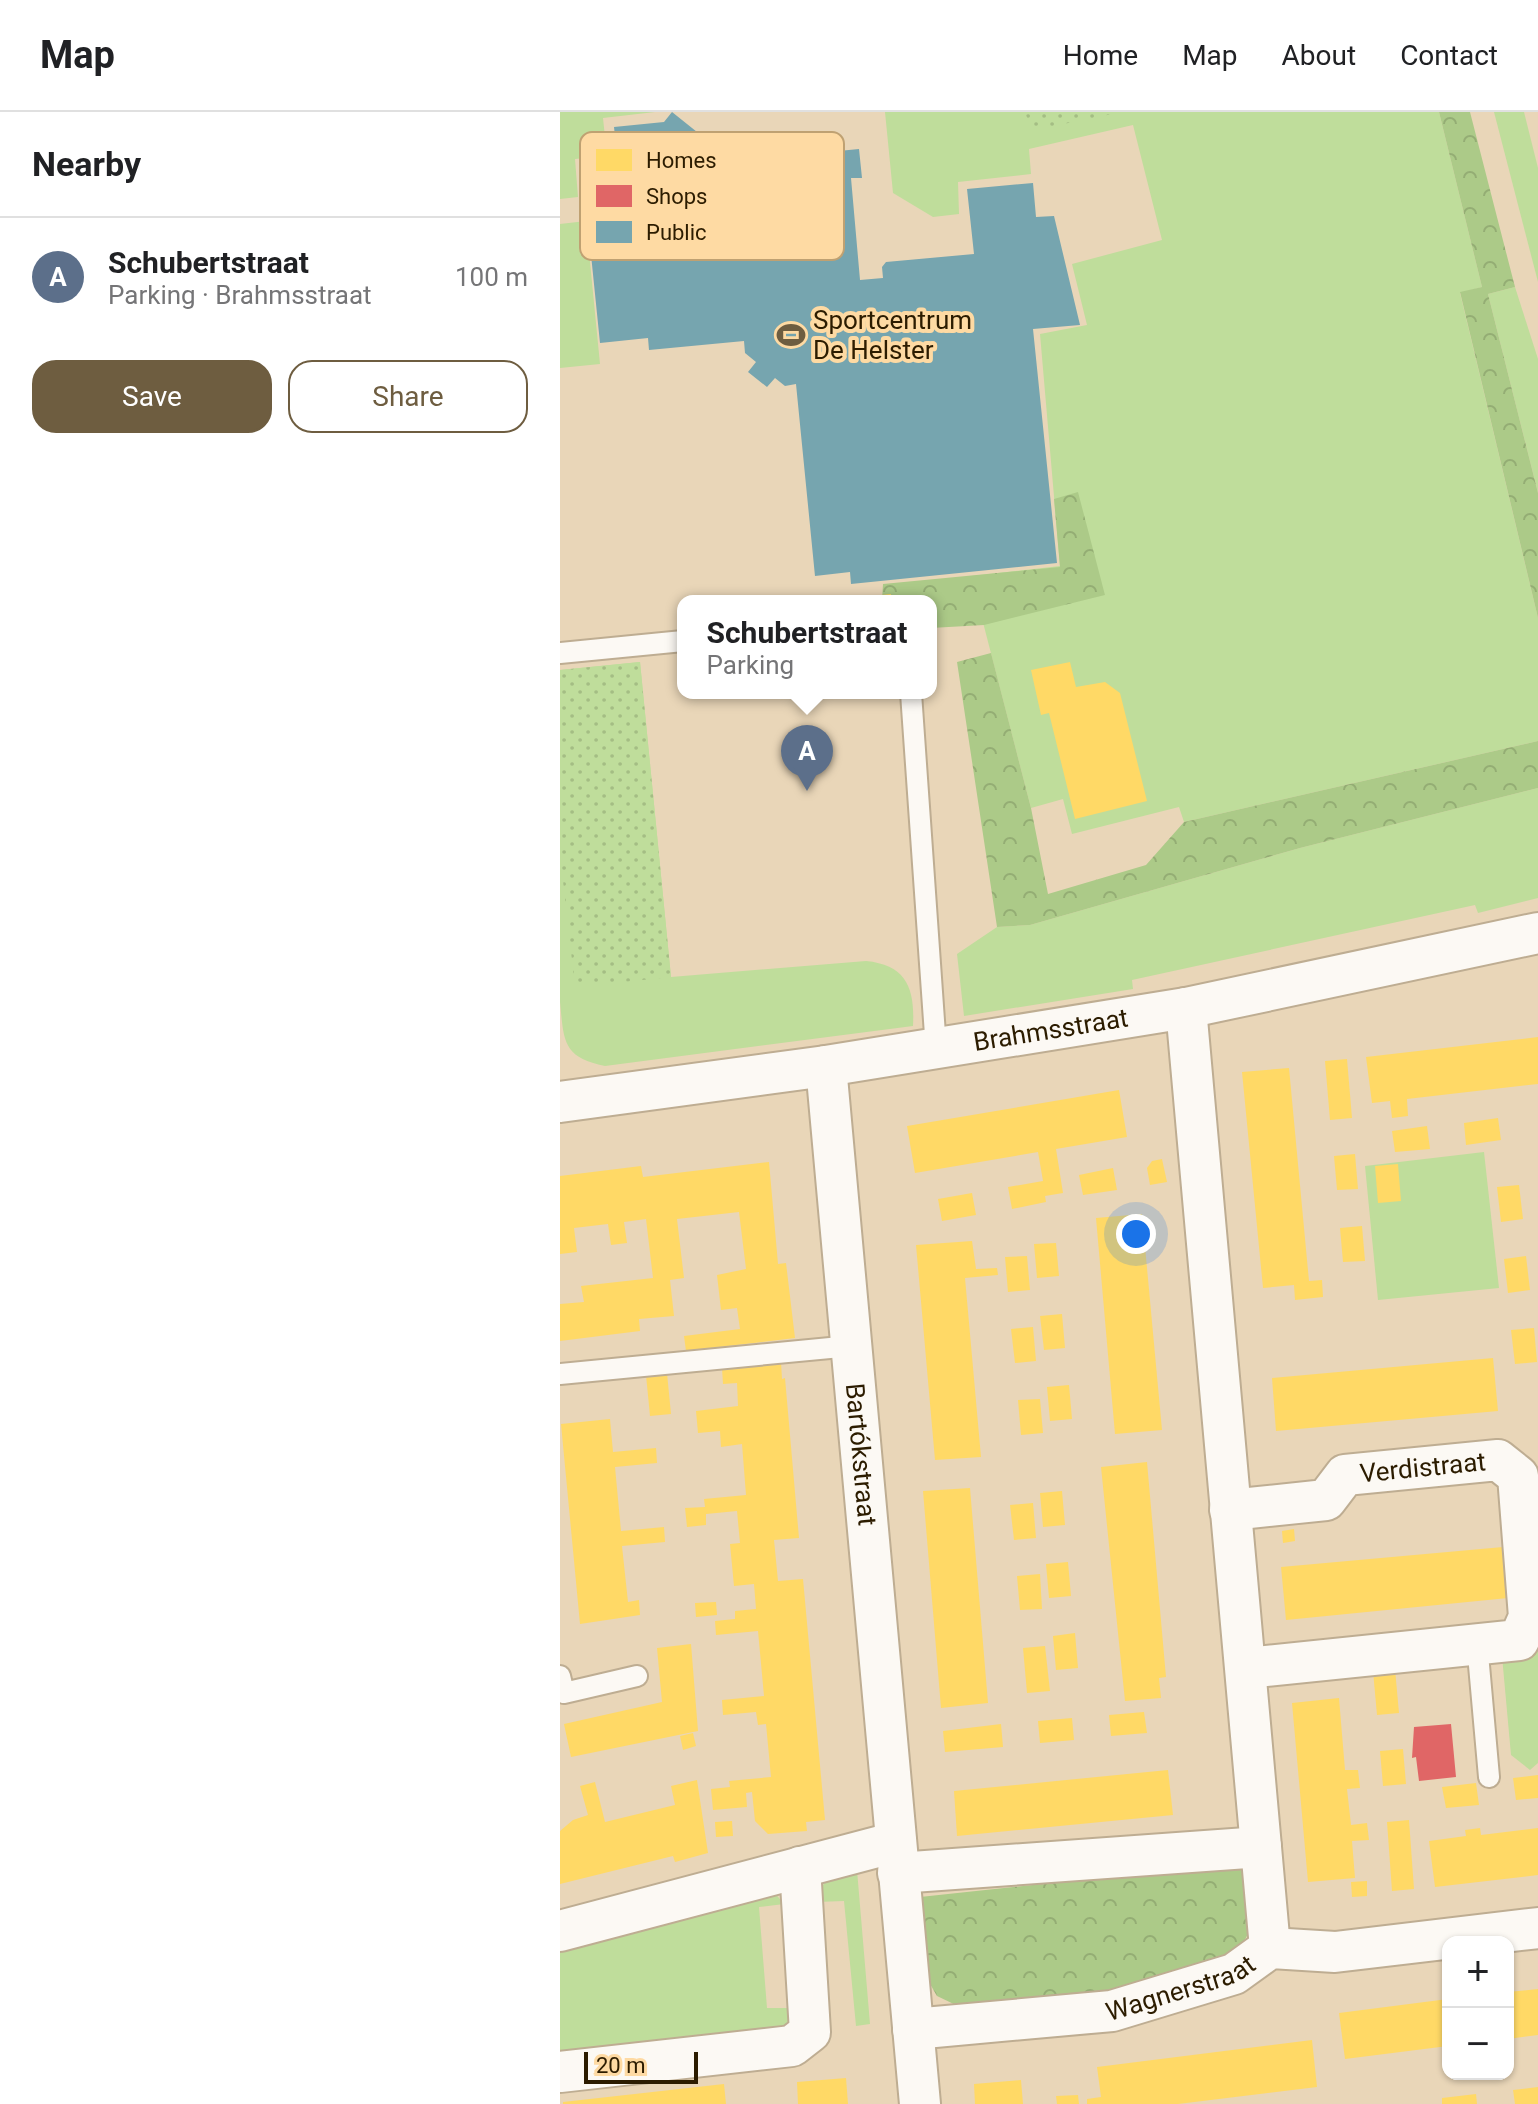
<!DOCTYPE html>
<meta charset="utf-8">
<style>
body{margin:0;font-family:Roboto,sans-serif;background:#f6f6f6;color:#202124}
.controls{position:absolute;right:24px;bottom:24px;display:grid;overflow:hidden;border-radius:16px;box-shadow:0 2px 6px #0004}
.controls button{width:72px;height:72px;display:grid;place-items:center;padding:0;border:0;border-bottom:2px solid #e0e0e0;background:#fff;color:#202124;font:40px sans-serif}
.scale{position:absolute;left:24px;bottom:20px;width:114px;box-sizing:border-box;padding-left:8px;border:4px solid #2c1c00;border-top:0;font-size:22px;line-height:28px;white-space:nowrap;color:#2c1c00;-webkit-text-stroke:6px #fedaa3;paint-order:stroke}
.you{position:absolute;left:576px;top:1122px;width:28px;height:28px;margin:-20px;border:6px solid #fff;border-radius:50%;background:#1a73e8;box-shadow:0 0 0 12px #1a73e833}
.badge{display:grid;place-items:center;width:52px;height:52px;border-radius:50%;background:#6e5d40;color:#fff;font-size:26px;font-weight:700}
.pin{position:absolute;translate:-50% -66px;filter:drop-shadow(0 2px 4px #0008)}
.pin::after{content:'';position:absolute;top:42px;width:28px;height:24px;background:inherit;clip-path:polygon(0 0,100% 0,50% 100%)}
.popup{position:absolute;left:117px;top:483px;width:260px;height:104px;box-sizing:border-box;display:grid;place-content:center;border-radius:16px;background:#fff;filter:drop-shadow(0 2px 6px #0005);font-size:26px;white-space:nowrap;color:#757577}
.popup b{font-size:30px;color:#202124}
.popup::after{content:'';position:absolute;left:50%;top:100%;margin-left:-16px;border:16px solid transparent;border-top-color:#fff}
.list{margin:0;padding:0;list-style:none}
h2{display:flex;justify-content:space-between;align-items:center;height:104px;margin:0;padding:0 32px;font-size:34px}
h2 small{font-size:26px;font-weight:400;color:#757577}
.list li{display:grid;grid-template-columns:52px 1fr auto;gap:24px;align-items:center;box-sizing:border-box;height:120px;padding:0 32px;border-top:2px solid #e0e0e0}
.list b{display:block;font-size:30px;white-space:nowrap}
.list p{margin:0;font-size:26px;white-space:nowrap;color:#757577}
.list em{font-size:26px;font-style:normal;color:#757577}
.actions{display:flex;gap:16px;padding:24px 32px}
.actions a{flex:1;padding:18px 0;border:2px solid #6e5d40;border-radius:24px;text-align:center;font-size:28px;color:#6e5d40}
.actions .main{background:#6e5d40;color:#fff}
.map{position:relative;flex:none;width:978px;height:1992px;overflow:hidden}
header{display:flex;align-items:center;gap:48px;box-sizing:border-box;height:112px;padding:0 40px;background:#fff;border-bottom:2px solid #e0e0e0}
header strong{font-size:38px}
nav{display:flex;gap:44px;margin-inline-start:auto;font-size:28px}
main{display:flex}
aside{flex:1;background:#fff}
.map>svg:first-child{display:block}
.grass{fill:#bfdd9b}
.forest{fill:url(#forest-crowns)}
.park{fill:url(#park-dots)}
.homes{fill:#ffd966}
.shops{fill:#e06666}
.public{fill:#76a5af}
.lines{fill:none;stroke-linecap:round;stroke-linejoin:round}
.lane-casing{stroke:#bead92;stroke-width:24}
.street-casing{stroke:#bead92;stroke-width:44}
.lane{stroke:#fcf9f4;stroke-width:20}
.street{stroke:#fcf9f4;stroke-width:40}
.labels{text-anchor:middle;dominant-baseline:central;stroke-width:8;stroke-linejoin:round;paint-order:stroke}
.poi-label{font-size:26px;fill:#2c1c00;stroke:#fedaa3;text-anchor:start}
.street-label{font-size:26px;fill:#2c1c00;stroke:#fedaa3}
.key{fill:#fedaa3;stroke:#bfa172;stroke-width:2}
.key-label{font-size:22px;fill:#2c1c00}
</style>
<header>
<strong>Map</strong>
<nav><a>Home</a><a>Map</a><a>About</a><a>Contact</a></nav>
</header>
<main>
<aside>
<h2>Nearby<small></small></h2>
<ul class="list">
<li><span class="badge" style="background:#5c6f8a">A</span><div><b>Schubertstraat</b><p>Parking · Brahmsstraat</p></div><em>100 m</em></li>
</ul>
<div class="actions"><a class="main">Save</a><a>Share</a></div>
</aside>
<div class="map">
<svg width="978" height="1992" viewBox="0 0 978 1992">
<defs>
<pattern id="forest-crowns" width="20" height="18" patternUnits="userSpaceOnUse" patternTransform="scale(2)"><rect width="20" height="18" fill="#acca88"/><path d="M2 6a3 3 0 1 1 6 0M12 15a3 3 0 1 1 6 0" fill="none" stroke="#94ad74"/></pattern>
<pattern id="park-dots" width="8" height="8" patternUnits="userSpaceOnUse" patternTransform="scale(2)"><rect width="8" height="8" fill="#bfdd9b"/><path d="M2 2h.1M6 6h.1" fill="none" stroke="#a4bd84" stroke-width="1.8" stroke-linecap="round"/></pattern>
</defs>
<rect width="100%" height="100%" fill="#e9d6b8"/>
<!-- grass -->
<g class="grass">
<polygon points="0,0 95,0 43,6 47,44 15,47 18,85 0,87"/>
<polygon points="325,0 879,0 922,175 900,181 978,506 978,629 624,710 619,695 512,722 503,687 471,696 411,464 500,454 480,222 527,213 512,152 602,128 573,13 469,37 471,62 398,70 399,102 373,105 333,81"/>
<polygon points="934,0 964,0 978,56 978,170"/>
<polygon points="26,109 40,252 0,256 0,112"/>
<polygon points="955,175 978,247 978,381 928,182"/>
<path d="M80 550 111 865 306 849C347 853 355 877 353 914L45 954C2 945 4 929 0 890V558Z"/>
<polygon points="978,676 978,786 918,801 915,793 572,868 573,877 404,904 397,842 437,815 470,813 740,736"/>
<polygon points="924,1040 939,1176 818,1188 805,1054"/>
<polygon points="978,1539 978,1651 970,1658 951,1643 942,1544"/>
<path d="M297 1758 310 1912 296 1914 284 1789 257 1790C262 1764 273 1764 297 1758Z"/>
<polygon points="214,1780 224,1792 199,1795 207,1896 234,1896 232,1909 220,1920 0,1947 0,1828"/>
</g>
<!-- forest -->
<g class="forest">
<polygon points="879,0 910,0 955,175 928,182 978,381 978,506 900,180 922,175"/>
<polygon points="518,380 545,483 424,513 371,516 371,489 322,489 323,472 500,455 494,387"/>
<polygon points="431,541 471,696 488,782 586,753 624,710 978,629 978,676 740,736 470,813 437,815 397,550"/>
<polygon points="685,1750 689,1820 678,1841 575,1876 500,1889 402,1896 377,1884 366,1865 360,1785"/>
</g>
<!-- park -->
<g class="park">
<polygon points="464,0 557,0 557,1 474,18"/>
<polygon points="80,550 111,865 15,875 0,742 0,558"/>
</g>
<!-- homes -->
<g class="homes">
<polygon points="331,482 331,489 283,489 283,487"/>
<polygon points="510,550 516,575 545,570 560,581 587,689 515,707 489,601 481,603 471,558"/>
<polygon points="978,925 978,972 847,987 848,1004 832,1006 830,989 812,991 806,945"/>
<polygon points="787,947 792,1006 770,1008 765,949"/>
<polygon points="729,956 749,1169 762,1168 763,1185 735,1188 734,1173 703,1176 682,960"/>
<polygon points="559,978 567,1025 496,1037 503,1081 485,1084 486,1090 452,1097 448,1075 483,1069 478,1040 355,1061 347,1014"/>
<polygon points="938,1006 941,1028 906,1033 904,1011"/>
<polygon points="867,1014 870,1037 835,1040 832,1019"/>
<polygon points="795,1042 798,1077 777,1078 774,1044"/>
<polygon points="602,1047 607,1070 590,1073 587,1056 592,1049"/>
<polygon points="209,1050 218,1152 226,1151 235,1226 126,1239 124,1224 180,1217 177,1196 161,1198 157,1163 186,1157 179,1100 117,1107 124,1166 110,1168 114,1204 79,1207 80,1219 0,1229 0,1192 24,1190 21,1174 93,1166 86,1107 64,1110 67,1131 51,1133 48,1112 14,1116 17,1140 0,1142 0,1064 81,1054 83,1065"/>
<polygon points="838,1052 841,1089 818,1091 815,1054"/>
<polygon points="553,1056 557,1078 523,1083 519,1063"/>
<polygon points="959,1073 963,1107 941,1110 937,1075"/>
<polygon points="412,1081 416,1103 382,1109 378,1087"/>
<polygon points="582,1102 602,1318 555,1322 536,1106"/>
<polygon points="802,1114 805,1149 783,1150 780,1116"/>
<polygon points="412,1129 416,1157 437,1156 438,1163 405,1166 421,1345 375,1348 356,1133"/>
<polygon points="496,1131 499,1164 477,1166 474,1132"/>
<polygon points="467,1144 470,1178 448,1180 445,1145"/>
<polygon points="966,1144 970,1178 948,1181 944,1147"/>
<polygon points="502,1202 505,1236 484,1238 480,1204"/>
<polygon points="473,1215 476,1249 455,1251 451,1217"/>
<polygon points="974,1216 977,1250 955,1252 951,1218"/>
<polygon points="933,1246 938,1299 716,1319 712,1266"/>
<polygon points="221,1250 222,1267 225,1266 239,1426 214,1428 218,1469 243,1467 265,1708 246,1710 247,1719 208,1722 195,1709 192,1680 186,1681 187,1695 153,1698 151,1677 170,1675 169,1669 211,1665 206,1612 198,1613 196,1600 163,1603 162,1588 204,1584 198,1519 156,1523 155,1509 175,1507 175,1499 196,1497 194,1472 174,1474 170,1432 180,1431 177,1399 146,1402 146,1413 127,1415 125,1396 145,1395 144,1387 186,1383 182,1332 161,1335 160,1319 138,1321 136,1299 178,1294 177,1271 163,1272 162,1256"/>
<polygon points="107,1261 111,1302 90,1304 86,1263"/>
<polygon points="509,1273 512,1307 490,1309 487,1275"/>
<polygon points="480,1287 483,1321 461,1323 458,1288"/>
<polygon points="50,1307 53,1340 96,1336 97,1351 55,1355 61,1419 104,1415 105,1430 62,1434 68,1490 79,1488 80,1503 20,1512 1,1312"/>
<polygon points="587,1350 606,1565 599,1566 601,1586 565,1589 541,1355"/>
<polygon points="410,1376 428,1591 381,1596 363,1379"/>
<polygon points="502,1379 505,1413 483,1415 480,1381"/>
<polygon points="473,1391 476,1426 454,1428 450,1393"/>
<polygon points="734,1417 735,1429 723,1431 722,1419"/>
<polygon points="943,1435 948,1486 726,1508 721,1455"/>
<polygon points="508,1450 511,1484 489,1486 486,1452"/>
<polygon points="480,1462 482,1497 460,1498 457,1464"/>
<polygon points="156,1490 157,1503 136,1505 135,1491"/>
<polygon points="515,1521 518,1556 496,1558 493,1524"/>
<polygon points="131,1532 138,1619 11,1645 4,1612 102,1590 97,1536"/>
<polygon points="485,1534 490,1579 467,1581 463,1536"/>
<polygon points="835,1557 839,1601 817,1603 813,1559"/>
<polygon points="779,1586 785,1658 798,1658 800,1676 787,1677 791,1713 807,1711 809,1728 792,1729 795,1766 748,1770 732,1591"/>
<polygon points="584,1600 587,1621 551,1624 549,1603"/>
<polygon points="512,1606 514,1628 480,1631 478,1609"/>
<polygon points="441,1612 443,1635 385,1640 383,1619"/>
<polygon points="133,1621 136,1634 123,1638 120,1624"/>
<polygon points="843,1637 846,1672 823,1674 820,1639"/>
<polygon points="608,1658 613,1703 397,1724 394,1679"/>
<polygon points="978,1663 978,1686 956,1688 953,1666"/>
<polygon points="137,1668 148,1741 115,1750 113,1744 0,1772 0,1719 13,1708 28,1703 20,1674 35,1670 45,1710 115,1693 111,1674"/>
<polygon points="916,1671 919,1693 886,1696 882,1675"/>
<polygon points="849,1708 854,1777 832,1779 827,1710"/>
<polygon points="172,1709 173,1724 156,1725 155,1710"/>
<polygon points="920,1716 921,1723 978,1716 978,1763 875,1775 869,1729 906,1724 905,1718"/>
<polygon points="807,1769 807,1784 792,1785 791,1770"/>
<polygon points="978,1877 978,1923 948,1927 948,1880"/>
<polygon points="888,1887 888,1934 785,1947 779,1901"/>
<polygon points="752,1928 757,1975 618,1992 527,1992 527,1987 541,1985 537,1955"/>
<polygon points="286,1966 288,1992 238,1992 237,1970"/>
<polygon points="461,1968 463,1992 415,1992 414,1972"/>
<polygon points="164,1972 166,1992 3,1992 3,1990"/>
<polygon points="978,1975 978,1992 955,1992 953,1978"/>
<polygon points="916,1982 917,1992 882,1992 882,1986"/>
<polygon points="518,1983 519,1992 497,1992 496,1984"/>
</g>
<!-- shops -->
<polygon class="shops" points="891,1612 896,1665 859,1669 856,1645 852,1646 854,1615"/>
<!-- public -->
<polygon class="public" points="112,0 142,24 145,52 299,37 302,66 291,66 300,168 323,166 322,155 326,150 414,142 407,77 473,71 476,105 494,104 520,213 473,217 497,451 291,472 290,460 255,464 236,272 225,274 215,266 207,275 188,260 196,250 185,241 184,229 89,238 88,226 40,231 29,123 41,122 35,62 59,61 54,15 104,10"/>
<g class="lines">
<defs>
<g id="lane">
<polyline points="0,541 123,529"/>
<polyline points="351,581 376,937"/>
<polyline points="0,1262 291,1234"/>
<polyline points="917,1531 929,1665"/>
<polyline points="0,1564 4,1581 77,1564"/>
</g>
<g id="street">
<polyline points="626,896 710,1836"/>
<path id="s1" d="M266 954 360 1992"/>
<path id="s2" d="M0 990 266 954 626 896 978 821"/>
<path id="s3" d="M670 1398 766 1388 785 1363 938 1348 958 1364 969 1505 959 1528 687 1556"/>
<polyline points="338,1761 701,1735"/>
<polyline points="0,1819 336,1730"/>
<path id="s4" d="M353 1917 552 1899 674 1862 710 1836 775 1840 978 1816"/>
<polyline points="0,1960 232,1934 250,1920 240,1755"/>
</g>
</defs>
<!-- lane casing -->
<use href="#lane" class="lane-casing"/>
<!-- street casing -->
<use href="#street" class="street-casing"/>
<!-- lane -->
<use href="#lane" class="lane"/>
<!-- street -->
<use href="#street" class="street"/>
</g>
<!-- icons -->
<defs>
<symbol id="stadium-bare" viewBox="-9 -9 18 18"><path d="M0-5a6.5 5 0 1 0 0 10a6.5 5 0 1 0 0-10ZM-3.5-1.8h7v3.6h-7Z" fill="#6e5d40" stroke="#fedaa3" stroke-width="2.5" paint-order="stroke"/></symbol>
</defs>
<g fill-rule="evenodd">
<use href="#stadium-bare" x="211" y="203" width="40" height="40"/>
</g>
<g class="labels">
<!-- poi labels -->
<g class="poi-label">
<text x="253" y="208">Sportcentrum<tspan x="253" dy="30">De Helster</tspan></text>
</g>
<!-- street labels -->
<g class="street-label">
<text stroke="none"><textPath href="#s2" startOffset="496">Brahmsstraat</textPath></text>
<text stroke="none"><textPath href="#s1" startOffset="390">Bartókstraat</textPath></text>
<text stroke="none"><textPath href="#s3" startOffset="206">Verdistraat</textPath></text>
<text stroke="none"><textPath href="#s4" startOffset="272">Wagnerstraat</textPath></text>
</g>
</g>
<!-- legend -->
<rect x="20" y="20" width="264" height="128" rx="12" class="key"/>
<rect x="36" y="37" width="36" height="22" fill="#ffd966"/>
<rect x="36" y="73" width="36" height="22" fill="#e06666"/>
<rect x="36" y="109" width="36" height="22" fill="#76a5af"/>
<g class="key-label">
<text x="86" y="56">Homes</text>
<text x="86" y="92">Shops</text>
<text x="86" y="128">Public</text>
</g>
</svg>
<div class="controls">
<button>+</button>
<button>−</button>
</div>
<div class="scale">20 m</div>
<div class="you"></div>
<div class="pin badge" style="left:247px;top:679px;background:#5c6f8a">A</div>
<div class="popup"><b>Schubertstraat</b>Parking</div>
</div>
</main>
